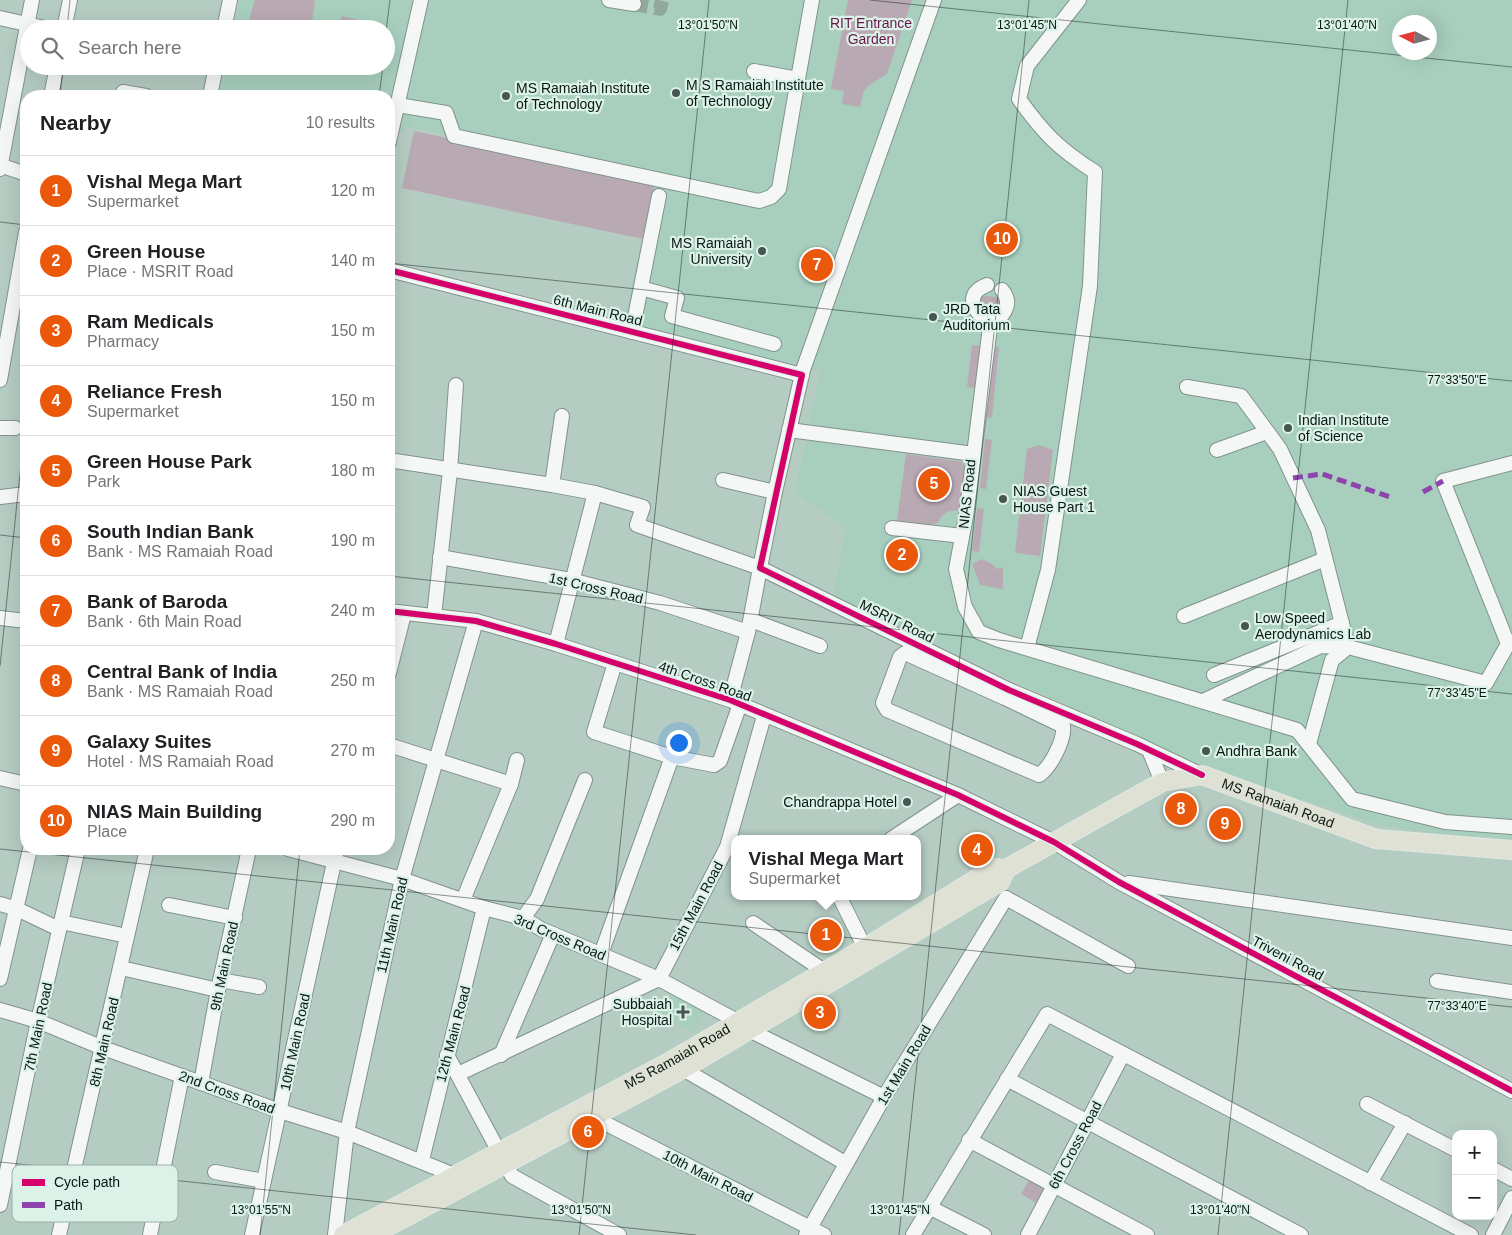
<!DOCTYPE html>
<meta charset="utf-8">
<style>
body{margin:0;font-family:Arial,sans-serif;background:#f2f2f2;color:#202124}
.controls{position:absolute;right:15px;bottom:15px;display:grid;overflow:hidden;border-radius:10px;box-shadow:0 5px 20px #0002}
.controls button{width:45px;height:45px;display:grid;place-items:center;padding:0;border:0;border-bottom:1px solid #e0e0e0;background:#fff;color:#202124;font:25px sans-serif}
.compass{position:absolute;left:1392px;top:15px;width:45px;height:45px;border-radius:50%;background:#fff;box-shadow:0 5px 20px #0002;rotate:276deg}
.you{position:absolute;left:678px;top:742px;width:18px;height:18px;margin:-12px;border:4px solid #fff;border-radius:50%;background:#1a73e8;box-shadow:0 0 0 8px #1a73e833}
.badge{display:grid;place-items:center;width:32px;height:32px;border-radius:50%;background:#ea580c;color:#fff;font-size:16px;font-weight:700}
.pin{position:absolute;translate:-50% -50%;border:2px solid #fff;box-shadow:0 1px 5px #0006}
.popup{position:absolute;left:731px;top:835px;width:190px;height:65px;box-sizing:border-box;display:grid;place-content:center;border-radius:10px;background:#fff;filter:drop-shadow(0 1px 4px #0005);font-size:16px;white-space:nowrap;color:#757577}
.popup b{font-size:19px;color:#202124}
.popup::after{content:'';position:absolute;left:50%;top:100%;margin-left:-10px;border:10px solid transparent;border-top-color:#fff}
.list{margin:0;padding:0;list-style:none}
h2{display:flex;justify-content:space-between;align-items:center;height:65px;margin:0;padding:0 20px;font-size:21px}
h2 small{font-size:16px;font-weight:400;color:#757577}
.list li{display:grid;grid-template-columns:32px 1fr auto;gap:15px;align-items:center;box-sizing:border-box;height:70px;padding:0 20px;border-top:1px solid #e0e0e0}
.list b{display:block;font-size:19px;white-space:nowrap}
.list p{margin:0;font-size:16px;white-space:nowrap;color:#757577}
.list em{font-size:16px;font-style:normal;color:#757577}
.icon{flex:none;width:28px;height:28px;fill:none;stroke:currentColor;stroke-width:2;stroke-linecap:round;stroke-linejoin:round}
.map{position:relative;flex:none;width:1512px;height:1235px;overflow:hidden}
.search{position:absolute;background:#fff;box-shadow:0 5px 20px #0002;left:20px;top:20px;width:375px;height:55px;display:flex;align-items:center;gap:12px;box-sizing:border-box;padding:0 18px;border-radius:28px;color:#757577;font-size:19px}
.panel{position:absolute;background:#fff;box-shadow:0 5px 20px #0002;left:20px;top:90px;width:375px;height:765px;border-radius:20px}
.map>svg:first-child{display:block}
.built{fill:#a8cfbe;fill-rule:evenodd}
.green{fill:#b9a9b3}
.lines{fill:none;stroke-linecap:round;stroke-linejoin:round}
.minor-tunnel{stroke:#92a89f;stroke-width:14;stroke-dasharray:14 7;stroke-linecap:butt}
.minor-casing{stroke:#81938c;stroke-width:16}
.major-casing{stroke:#dee8e4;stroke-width:20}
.minor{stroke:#f4f7f6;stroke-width:14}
.major{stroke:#dfe1d4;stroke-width:18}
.quiet{stroke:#8e44ad;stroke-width:5;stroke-dasharray:10 5;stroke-linecap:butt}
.cycleway-casing{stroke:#dcf1e7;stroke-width:9}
.cycleway{stroke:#d6006c;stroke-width:6}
.ticks{fill:none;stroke:#081812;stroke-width:1;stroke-opacity:0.45}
.poi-dot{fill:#455750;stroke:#dcf1e7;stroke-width:2}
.labels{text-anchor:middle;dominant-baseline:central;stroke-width:4.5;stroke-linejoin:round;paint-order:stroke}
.park-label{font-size:14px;fill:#6a164c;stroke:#dcf1e7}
.poi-label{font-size:14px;fill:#081812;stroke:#dcf1e7;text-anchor:start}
.street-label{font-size:14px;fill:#081812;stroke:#dcf1e7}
.key{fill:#dcf1e7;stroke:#9cb0a7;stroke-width:1}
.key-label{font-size:14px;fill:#081812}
.ticks-label{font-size:12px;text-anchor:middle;fill:#081812;stroke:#dcf1e7;stroke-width:4.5;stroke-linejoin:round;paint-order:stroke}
</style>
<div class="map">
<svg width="1512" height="1235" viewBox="0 0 1512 1235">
<rect width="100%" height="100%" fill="#b5ccc2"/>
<!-- built -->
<g class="built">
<path d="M240 0H1512V839L1450 836 1380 825 1217 772 1148 743 833 596 846 528 795 492 820 372 623 322 655 180 406 127 404 133 389 131V96H220L226 66H386V29H234ZM1400 22H1430V52H1400Z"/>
<polygon points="674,991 706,1012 692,1033 660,1012"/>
</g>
<!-- green -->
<g class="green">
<polygon points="255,0 315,0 311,29 267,29 248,23"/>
<polygon points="848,0 912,0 887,74 869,85 864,91 860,107 842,104 844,91 831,89"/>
<polygon points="342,16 388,27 386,41 386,29 339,29"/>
<polygon points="414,131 655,182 643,239 402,188"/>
<polygon points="981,296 1000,297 1002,300 999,309 986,312 979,305"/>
<polygon points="972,345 981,346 976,388 967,387"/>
<polygon points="991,346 999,347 992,418 985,417"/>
<polygon points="985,439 992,440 986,489 980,488"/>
<polygon points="1039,445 1053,450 1040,556 1015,553 1027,449"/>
<path d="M906 454 963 462 966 476 960 511C948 510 943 512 938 523L928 525 897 521Z"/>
<polygon points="977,508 984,509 979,552 972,551"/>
<polygon points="982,559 992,564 997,569 1003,567 1003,589 980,585 972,564"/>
<polygon points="1031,1177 1046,1185 1036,1203 1021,1194"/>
</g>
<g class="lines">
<!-- minor-tunnel -->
<polyline class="minor-tunnel" points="634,4 660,9 662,0"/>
<defs>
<g id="minor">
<polyline points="609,0 634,4"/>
<polyline points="934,0 803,370 775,492 760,568 1009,690 1137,744 1202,775"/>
<polyline points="0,18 49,29"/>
<polyline points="64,29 70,0"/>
<polyline points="224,29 230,0"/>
<polyline points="754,71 798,79 812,0"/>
<polyline points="123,92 146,96"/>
<polyline points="51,96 57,66"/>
<polyline points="210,96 216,66"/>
<polyline points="398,105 446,113 454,136 759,201 771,197 779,189 798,79"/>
<polyline points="389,142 421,0"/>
<polyline points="0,165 26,174"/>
<polyline points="0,169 32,0"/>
<polyline points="389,270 802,375"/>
<path d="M987 285C951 298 994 339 1006 308 1009 301 1006 295 1002 290"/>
<polyline points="641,288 677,298 672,316 774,344"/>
<polyline points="632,332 659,196"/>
<polyline points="0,380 26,232"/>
<polyline points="1187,387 1241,396 1280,449 1318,530 1348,647 1321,646 1203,701"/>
<polyline points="0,428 15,428"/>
<polyline points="789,430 974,454 966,516 956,569 965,607 979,632 999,640 1297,730 1352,799 1445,822 1512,827"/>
<polyline points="1217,450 1267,432"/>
<polyline points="974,454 991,319"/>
<polyline points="389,460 552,485 595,493 643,507 637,525 760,568 748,632 730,700"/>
<polyline points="723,480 775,492"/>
<polyline points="552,485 562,416"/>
<polyline points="0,497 26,494"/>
<polyline points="892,528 962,536"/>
<polyline points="440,557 571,580 660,603 748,632"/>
<polyline points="389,611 476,621 556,644 730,700 958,795 1054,842 1119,882 1512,1091"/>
<polyline points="434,616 450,471 456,385"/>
<polyline points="1184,616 1325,559"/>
<polyline points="0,618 26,621"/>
<polyline points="751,620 820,646"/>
<polyline points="556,644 595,493"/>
<path d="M1027 648 1048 570 1090 286 1095 172C1059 149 1044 134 1019 99L1027 66 1079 0"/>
<polyline points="615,663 594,732 672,757 714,765 720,761 740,704"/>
<polyline points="389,673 404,614"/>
<polyline points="1214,675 1342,623"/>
<path d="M1005 698 905 653 900 657 883 703 887 710 1039 775C1050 768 1065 740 1063 726L1005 698 1009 690"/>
<polyline points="1309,744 1332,660 1348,647 1486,683 1508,644 1443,481 1512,463"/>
<polyline points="389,745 511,784"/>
<polyline points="1149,750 1162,782"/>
<polyline points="0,778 26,784"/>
<polyline points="891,839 958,795"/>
<polyline points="288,849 402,879 484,908 523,918 541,929 659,979 737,1021"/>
<polyline points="1129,883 1512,938"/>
<polyline points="839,896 865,948"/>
<polyline points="1006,898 1128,966"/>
<polyline points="463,900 511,784 517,760"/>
<polyline points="0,904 17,909 59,929"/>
<polyline points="169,905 235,918"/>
<polyline points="523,918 537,899 585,780"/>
<polyline points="61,922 127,936"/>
<polyline points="753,923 824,971"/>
<polyline points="601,954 672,757"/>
<polyline points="121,968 218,990"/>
<polyline points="0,979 30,849"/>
<polyline points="659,979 727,847 764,716"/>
<polyline points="220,980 259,987"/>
<polyline points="1437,981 1512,992"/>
<polyline points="0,1010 38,1021 103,1048 280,1111 347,1132 454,1175"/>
<polyline points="749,1030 884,1097"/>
<polyline points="447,1055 512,1176 619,1235"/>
<polyline points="501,1055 553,934"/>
<polyline points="683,1069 845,1163"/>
<polyline points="458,1074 659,979"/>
<polyline points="1007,1079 1301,1235"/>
<polyline points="201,1083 218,990 249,849"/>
<polyline points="1367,1104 1456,1150"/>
<polyline points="591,1116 824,1235"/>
<polyline points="969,1140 1147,1235"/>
<polyline points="422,1160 484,908"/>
<polyline points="1493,1169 1512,1179"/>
<polyline points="215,1172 264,1181"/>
<polyline points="1370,1183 1405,1123"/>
<polyline points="0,1205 38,1021 78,849"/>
<polyline points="929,1207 984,1235"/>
<polyline points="59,1235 147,849"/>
<polyline points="150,1235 182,1076"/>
<polyline points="252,1235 337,849"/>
<polyline points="335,1235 347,1132 402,879 476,621"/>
<polyline points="806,1235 884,1097 1006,898"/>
<polyline points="913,1235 1047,1014 1471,1235"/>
<polyline points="1028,1235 1123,1054"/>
<polyline points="1493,1235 1512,1198"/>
</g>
<g id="major">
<path id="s1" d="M343 1235 671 1061 865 948 994 868 1006 869 1162 782 1202 775 1376 839 1512 850"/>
<polyline points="372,1235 683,1069 1000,882 1006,869"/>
</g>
</defs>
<!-- minor casing -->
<use href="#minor" class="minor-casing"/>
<!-- major casing -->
<use href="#major" class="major-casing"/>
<!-- minor -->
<use href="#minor" class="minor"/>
<!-- major -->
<use href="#major" class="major"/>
<!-- quiet -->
<g class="quiet">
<polyline points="1293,478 1322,474 1393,498"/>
<polyline points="1423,492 1443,481"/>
</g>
<defs>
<g id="cycleway">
<polyline points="389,270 802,375 760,568 1009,690 1137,744 1202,775"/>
<polyline points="389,611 476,621 556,644 730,700 958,795 1054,842 1119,882 1512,1091"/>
</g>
</defs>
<!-- cycleway casing -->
<use href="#cycleway" class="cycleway-casing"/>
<!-- cycleway -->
<use href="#cycleway" class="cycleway"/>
</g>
<!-- ticks -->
<path class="ticks" d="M870 0 1512 67M67 29 70 0M386 31 390 0M60 96 63 66M379 96 383 66M0 222 26 225M389 263 1512 381M0 535 26 538M389 576 1512 694M0 666 26 416M0 849 1512 1007M0 1162 696 1235M260 1235 300 849M579 1235 709 0M899 1235 1029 0M1218 1235 1348 0"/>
<!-- markers -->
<g class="poi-dot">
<circle cx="676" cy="93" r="5"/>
<circle cx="506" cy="96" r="5"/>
<circle cx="762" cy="251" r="5"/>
<circle cx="933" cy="317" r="5"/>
<circle cx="1288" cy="428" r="5"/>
<circle cx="1003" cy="499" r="5"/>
<circle cx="1245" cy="626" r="5"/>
<circle cx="1206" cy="751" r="5"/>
<circle cx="907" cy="802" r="5"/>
<path d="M680.5 1004.5h5v5h5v5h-5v5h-5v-5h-5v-5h5z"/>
</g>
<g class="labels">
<!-- park labels -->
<g class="park-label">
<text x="871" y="23">RIT Entrance<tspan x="871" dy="16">Garden</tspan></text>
</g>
<!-- poi labels -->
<g class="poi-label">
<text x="686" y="85">M S Ramaiah Institute<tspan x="686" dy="16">of Technology</tspan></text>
<text x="516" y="88">MS Ramaiah Institute<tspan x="516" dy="16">of Technology</tspan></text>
<text x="752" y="243" text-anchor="end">MS Ramaiah<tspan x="752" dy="16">University</tspan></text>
<text x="943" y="309">JRD Tata<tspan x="943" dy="16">Auditorium</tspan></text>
<text x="1298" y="420">Indian Institute<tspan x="1298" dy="16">of Science</tspan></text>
<text x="1013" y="491">NIAS Guest<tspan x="1013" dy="16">House Part 1</tspan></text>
<text x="1255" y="618">Low Speed<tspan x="1255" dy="16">Aerodynamics Lab</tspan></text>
<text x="1216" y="751">Andhra Bank</text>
<text x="897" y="802" text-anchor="end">Chandrappa Hotel</text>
<text x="672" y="1004" text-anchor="end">Subbaiah<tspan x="672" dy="16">Hospital</tspan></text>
</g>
<!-- street labels -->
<g class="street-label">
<text transform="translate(598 310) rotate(14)">6th Main Road</text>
<text transform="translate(967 494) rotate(-84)">NIAS Road</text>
<text transform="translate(596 588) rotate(13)">1st Cross Road</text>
<text transform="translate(897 621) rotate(26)">MSRIT Road</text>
<text transform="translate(705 681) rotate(19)">4th Cross Road</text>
<text stroke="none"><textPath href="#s1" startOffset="1060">MS Ramaiah Road</textPath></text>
<text transform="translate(696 906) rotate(-62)">15th Main Road</text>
<text transform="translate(392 925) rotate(-77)">11th Main Road</text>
<text transform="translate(560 937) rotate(23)">3rd Cross Road</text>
<text transform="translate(1288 958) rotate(28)">Triveni Road</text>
<text transform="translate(224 966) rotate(-78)">9th Main Road</text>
<text transform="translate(38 1027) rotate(-78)">7th Main Road</text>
<text transform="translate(453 1034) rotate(-75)">12th Main Road</text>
<text transform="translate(104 1042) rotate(-77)">8th Main Road</text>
<text transform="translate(295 1042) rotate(-78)">10th Main Road</text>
<text stroke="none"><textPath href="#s1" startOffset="379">MS Ramaiah Road</textPath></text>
<text transform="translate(904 1065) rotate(-59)">1st Main Road</text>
<text transform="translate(227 1092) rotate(20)">2nd Cross Road</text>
<text transform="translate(1075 1145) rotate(-62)">6th Cross Road</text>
<text transform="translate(708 1176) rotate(27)">10th Main Road</text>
</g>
</g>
<!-- legend -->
<rect x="12" y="1165" width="166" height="57" rx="8" class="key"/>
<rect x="22" y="1179" width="23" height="7" fill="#d6006c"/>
<rect x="22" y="1202" width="23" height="6" fill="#8e44ad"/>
<g class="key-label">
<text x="54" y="1187">Cycle path</text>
<text x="54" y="1210">Path</text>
</g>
<g class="ticks-label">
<text x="708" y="29">13°01'50"N</text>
<text x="1027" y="29">13°01'45"N</text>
<text x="1347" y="29">13°01'40"N</text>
<text x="1457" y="384">77°33'50"E</text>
<text x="1457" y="697">77°33'45"E</text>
<text x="1457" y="1010">77°33'40"E</text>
<text x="261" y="1214">13°01'55"N</text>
<text x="581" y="1214">13°01'50"N</text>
<text x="900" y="1214">13°01'45"N</text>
<text x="1220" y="1214">13°01'40"N</text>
</g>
</svg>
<div class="controls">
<button>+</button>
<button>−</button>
</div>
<svg class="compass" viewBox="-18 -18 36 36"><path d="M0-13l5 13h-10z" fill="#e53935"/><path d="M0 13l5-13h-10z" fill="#757577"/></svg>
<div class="you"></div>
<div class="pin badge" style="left:826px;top:935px">1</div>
<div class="popup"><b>Vishal Mega Mart</b>Supermarket</div>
<div class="pin badge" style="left:902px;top:555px">2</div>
<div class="pin badge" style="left:820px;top:1013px">3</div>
<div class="pin badge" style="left:977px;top:850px">4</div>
<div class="pin badge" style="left:934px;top:484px">5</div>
<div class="pin badge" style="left:588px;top:1132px">6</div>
<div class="pin badge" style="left:817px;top:265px">7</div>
<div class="pin badge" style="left:1181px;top:809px">8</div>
<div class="pin badge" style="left:1225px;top:824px">9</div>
<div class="pin badge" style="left:1002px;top:239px">10</div>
<div class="search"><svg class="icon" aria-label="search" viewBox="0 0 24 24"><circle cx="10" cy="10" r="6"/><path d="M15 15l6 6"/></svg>Search here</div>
<section class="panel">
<h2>Nearby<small>10 results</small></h2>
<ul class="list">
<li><span class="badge">1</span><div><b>Vishal Mega Mart</b><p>Supermarket</p></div><em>120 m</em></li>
<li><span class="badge">2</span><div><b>Green House</b><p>Place · MSRIT Road</p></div><em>140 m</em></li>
<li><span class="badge">3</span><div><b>Ram Medicals</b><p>Pharmacy</p></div><em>150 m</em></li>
<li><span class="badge">4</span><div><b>Reliance Fresh</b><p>Supermarket</p></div><em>150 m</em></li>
<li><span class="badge">5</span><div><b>Green House Park</b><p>Park</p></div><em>180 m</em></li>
<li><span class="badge">6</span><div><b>South Indian Bank</b><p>Bank · MS Ramaiah Road</p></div><em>190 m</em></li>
<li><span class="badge">7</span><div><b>Bank of Baroda</b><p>Bank · 6th Main Road</p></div><em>240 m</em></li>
<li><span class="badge">8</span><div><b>Central Bank of India</b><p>Bank · MS Ramaiah Road</p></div><em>250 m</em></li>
<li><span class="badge">9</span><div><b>Galaxy Suites</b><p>Hotel · MS Ramaiah Road</p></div><em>270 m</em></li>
<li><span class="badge">10</span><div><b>NIAS Main Building</b><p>Place</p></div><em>290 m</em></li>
</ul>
</section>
</div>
